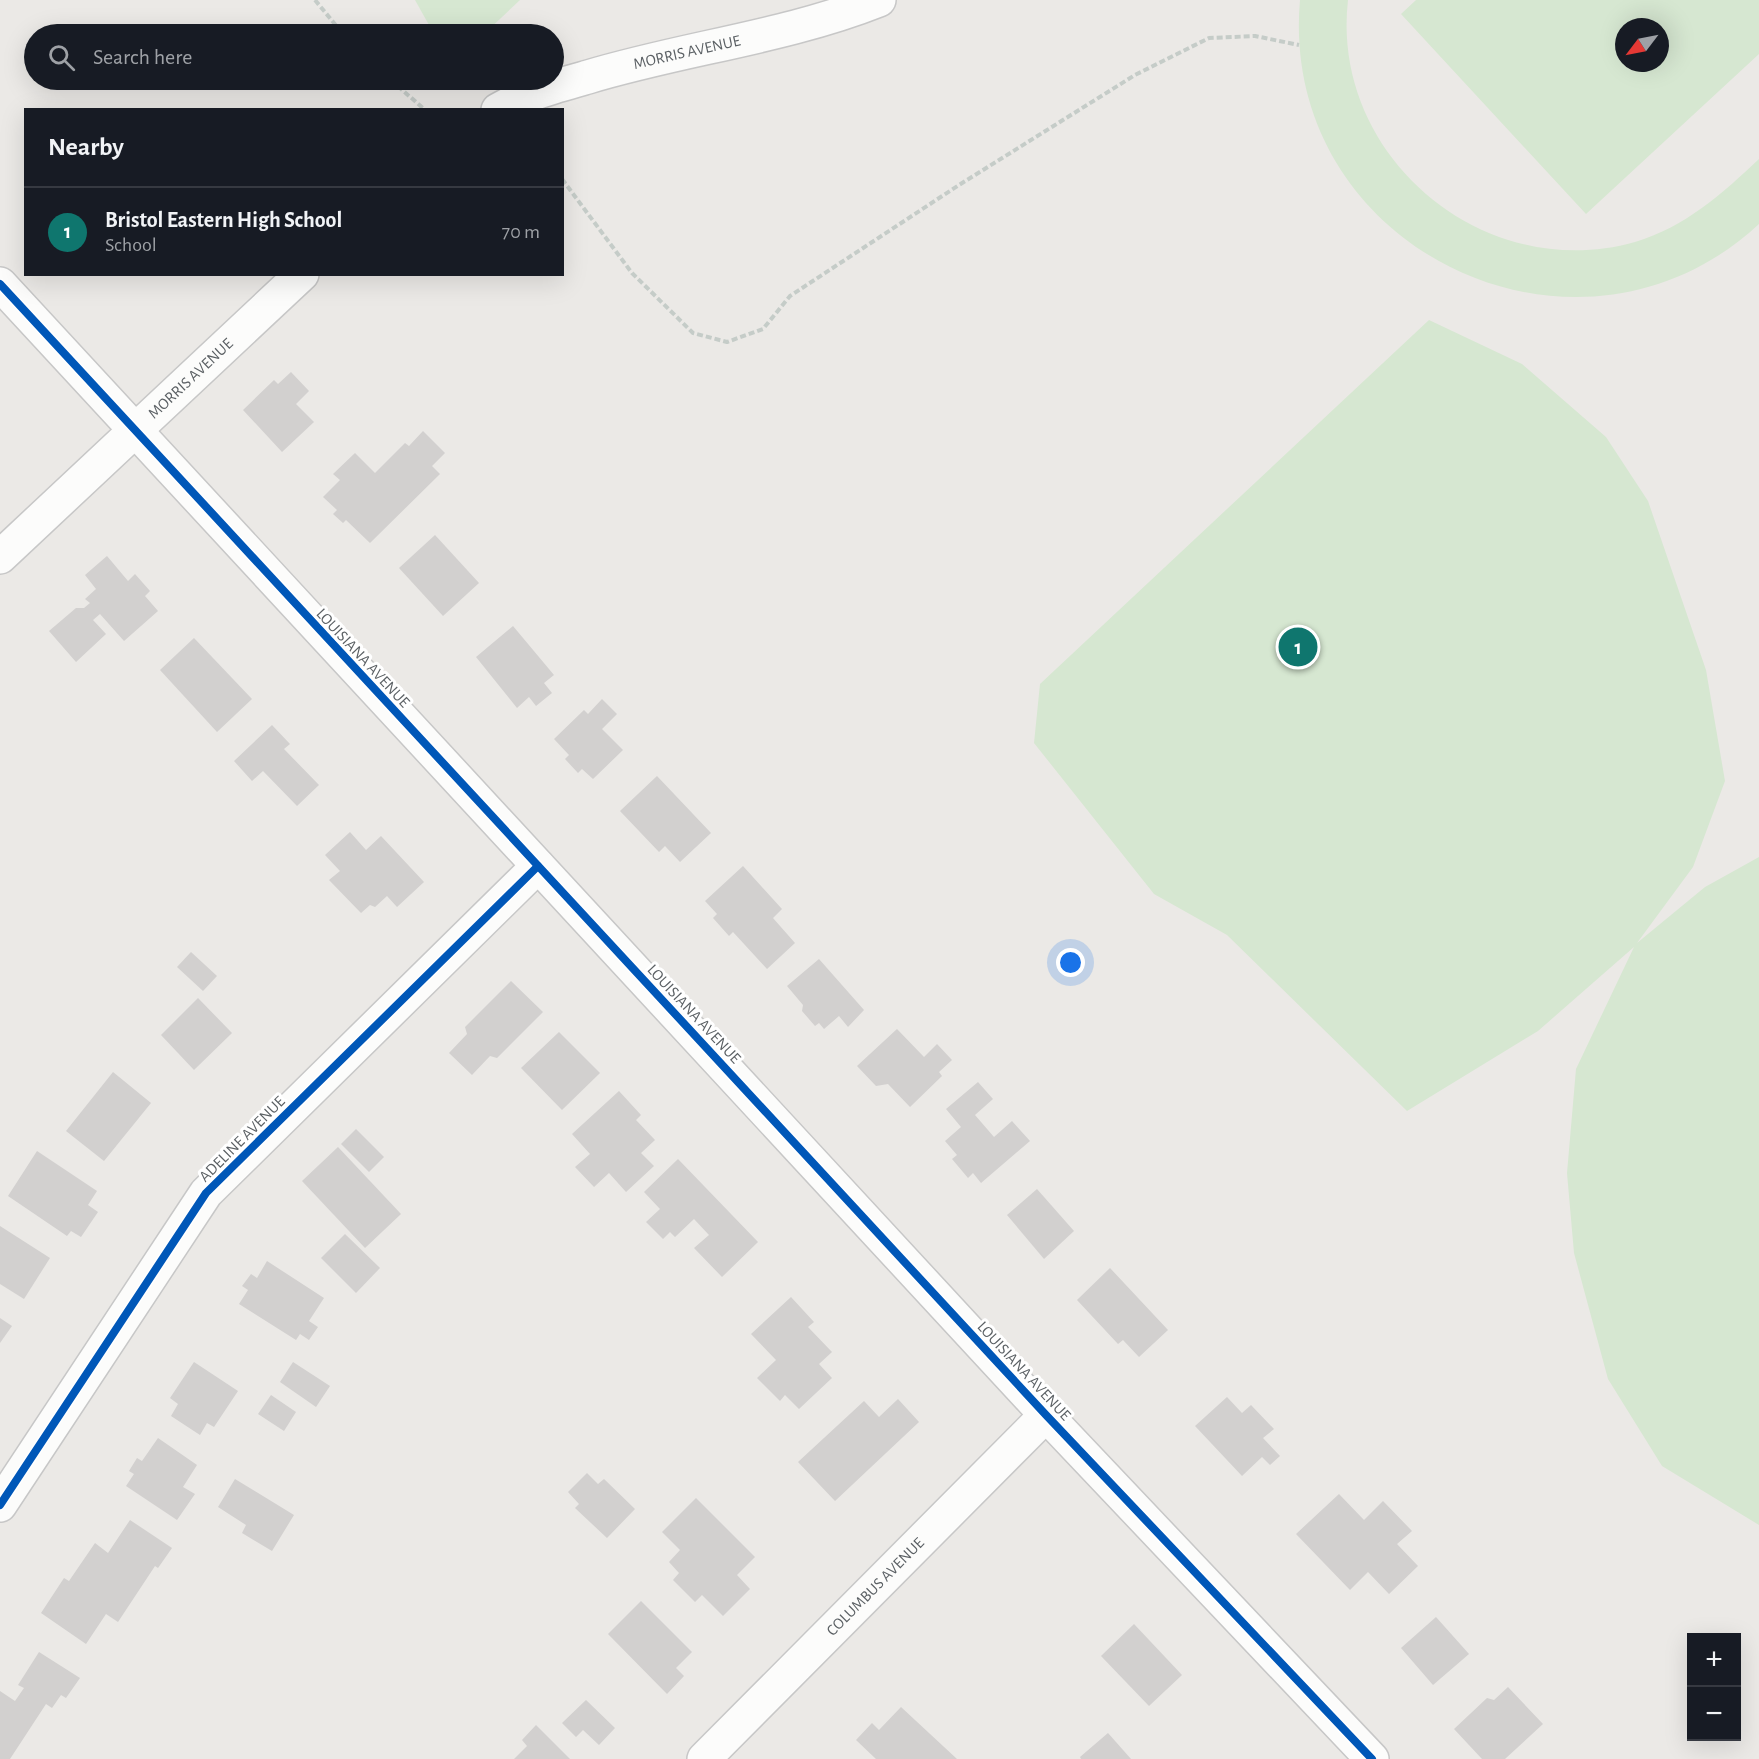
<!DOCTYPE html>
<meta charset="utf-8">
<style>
body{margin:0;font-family:"Alegreya Sans",sans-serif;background:#242831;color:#f1f3f6}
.controls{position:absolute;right:18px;bottom:18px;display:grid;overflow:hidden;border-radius:0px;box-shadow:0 6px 24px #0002}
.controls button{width:54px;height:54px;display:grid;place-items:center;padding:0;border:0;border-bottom:2px solid #363941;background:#171b24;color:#f1f3f6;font:30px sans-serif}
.compass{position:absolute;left:1615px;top:18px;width:54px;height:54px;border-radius:50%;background:#171b24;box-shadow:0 6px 24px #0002;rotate:238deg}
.you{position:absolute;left:1071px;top:963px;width:21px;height:21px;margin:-15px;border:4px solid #fff;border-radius:50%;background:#1a73e8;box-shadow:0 0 0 9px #1a73e833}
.badge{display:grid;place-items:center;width:39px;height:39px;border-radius:50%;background:#0f766e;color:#fff;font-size:20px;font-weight:700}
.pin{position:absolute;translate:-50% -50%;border:3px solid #fff;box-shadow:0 2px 6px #0006}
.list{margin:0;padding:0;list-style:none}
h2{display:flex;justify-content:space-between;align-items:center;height:78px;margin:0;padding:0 24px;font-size:26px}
h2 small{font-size:20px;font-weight:400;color:#9ea1a6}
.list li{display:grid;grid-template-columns:39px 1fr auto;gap:18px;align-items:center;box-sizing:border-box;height:90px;padding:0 24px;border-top:2px solid #363941}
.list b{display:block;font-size:22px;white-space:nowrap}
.list p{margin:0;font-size:20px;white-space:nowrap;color:#9ea1a6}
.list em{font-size:20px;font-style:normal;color:#9ea1a6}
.icon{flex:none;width:33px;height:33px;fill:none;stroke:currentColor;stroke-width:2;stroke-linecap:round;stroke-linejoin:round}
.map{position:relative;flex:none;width:1759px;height:1759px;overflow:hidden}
.search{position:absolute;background:#171b24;box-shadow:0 6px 24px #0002;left:24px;top:24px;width:540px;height:66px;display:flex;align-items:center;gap:15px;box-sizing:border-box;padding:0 21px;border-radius:33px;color:#9ea1a6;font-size:22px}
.panel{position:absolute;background:#171b24;box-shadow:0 6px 24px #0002;left:24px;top:108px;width:540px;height:168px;border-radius:0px}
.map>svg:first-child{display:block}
.green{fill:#d6e7d1;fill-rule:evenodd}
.building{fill:#d2d0cf}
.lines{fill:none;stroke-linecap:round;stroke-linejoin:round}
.minor-casing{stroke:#c7c7c7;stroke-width:36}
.path{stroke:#c5ccc8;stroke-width:4;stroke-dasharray:6 3;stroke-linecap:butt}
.minor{stroke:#fcfcfb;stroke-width:33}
.cycleway-casing{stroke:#fff;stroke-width:11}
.cycleway{stroke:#0057b8;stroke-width:8}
.labels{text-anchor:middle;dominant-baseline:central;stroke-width:6;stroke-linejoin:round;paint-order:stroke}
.street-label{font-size:16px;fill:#5b6064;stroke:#fff}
</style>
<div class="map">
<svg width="1759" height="1759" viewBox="0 0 1759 1759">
<rect width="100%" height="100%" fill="#ebe9e6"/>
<!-- green -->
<g class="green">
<polygon points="415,0 520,0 484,34 434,34"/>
<path d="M1300 0H1348C1330 156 1484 285 1635 242 1685 227 1722 194 1759 159V224C1577 393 1278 248 1300 0Z"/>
<path d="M1416 0H1759V54L1586 214 1401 14ZM1624 27H1660V63H1624Z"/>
<polygon points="1429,320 1522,364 1606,437 1648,501 1706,670 1725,781 1693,867 1637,943 1705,887 1759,857 1759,1525 1662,1466 1608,1379 1574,1253 1567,1173 1576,1069 1634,947 1538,1031 1407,1111 1227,935 1154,894 1034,743 1040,684"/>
</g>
<!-- building -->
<g class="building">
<polygon points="291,372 309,391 296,404 314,422 282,452 243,410 274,380 278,384"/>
<polygon points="423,431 445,453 432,466 440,474 370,543 346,520 343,523 333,514 337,510 323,497 340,480 333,474 355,453 375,473 405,443 409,446"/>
<polygon points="435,535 479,583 443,616 399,568"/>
<polygon points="107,556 128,581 135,574 150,591 145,596 158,611 124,641 100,614 93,620 106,634 76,662 49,631 76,608 84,608 90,603 85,599 96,589 85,575"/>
<polygon points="513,626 554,675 544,683 552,693 536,706 529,697 517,708 476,657"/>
<polygon points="194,638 252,699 217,732 160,670"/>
<polygon points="602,699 617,714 602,729 623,750 593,779 582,769 578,773 565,759 569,755 554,739 584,710 588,714"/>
<polygon points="272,725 290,744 284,749 319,785 297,806 263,771 252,781 234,761"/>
<polygon points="657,776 711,833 680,862 665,846 659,852 620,811"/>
<polygon points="350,832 366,850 381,836 424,882 397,907 387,896 375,907 370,905 361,913 329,880 340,871 325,855"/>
<polygon points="743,866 782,909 773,918 795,943 767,969 733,932 729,936 713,918 717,914 705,901"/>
<polygon points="191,952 217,976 203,991 177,967"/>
<polygon points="819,959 864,1010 848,1027 839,1016 824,1029 819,1023 815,1026 802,1011 803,1005 787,986"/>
<polygon points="511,981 543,1012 497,1058 490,1056 472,1075 449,1053 467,1034 465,1027"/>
<polygon points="198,998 232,1033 194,1070 161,1035"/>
<polygon points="897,1029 924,1057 937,1044 952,1060 939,1072 942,1076 910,1107 888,1084 876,1086 857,1066"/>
<polygon points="559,1032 600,1073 562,1110 521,1068"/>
<polygon points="113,1072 151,1103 104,1161 66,1131"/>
<polygon points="978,1082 993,1099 975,1115 994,1137 1012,1121 1030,1141 981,1183 973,1173 968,1178 952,1159 957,1155 945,1141 961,1127 946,1109"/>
<polygon points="619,1091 641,1115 636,1120 655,1140 641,1153 654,1166 626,1192 609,1173 594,1187 575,1167 590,1154 572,1134"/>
<polygon points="356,1129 384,1157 369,1172 341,1144"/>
<polygon points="338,1147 401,1214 365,1248 302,1181"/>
<polygon points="37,1151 97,1191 88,1205 98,1212 81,1237 71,1231 67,1236 8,1196"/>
<polygon points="678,1159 758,1242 722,1277 694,1248 709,1235 694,1219 675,1237 670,1232 663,1239 646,1222 660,1209 644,1192"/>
<polygon points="1037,1189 1074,1231 1044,1259 1007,1215"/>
<polygon points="0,1226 50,1258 24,1299 0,1284"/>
<polygon points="345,1234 380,1268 356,1293 321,1258"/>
<polygon points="267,1261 324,1298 309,1321 318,1327 309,1340 300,1334 296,1340 239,1304 248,1290 242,1286 251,1274 257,1278"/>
<polygon points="1110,1268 1168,1330 1139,1357 1123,1340 1118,1344 1077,1300"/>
<polygon points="791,1297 814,1322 808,1327 832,1352 819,1364 832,1378 799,1409 785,1395 780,1401 757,1378 776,1360 751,1334"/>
<polygon points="0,1318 12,1326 0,1343"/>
<polygon points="194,1362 238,1391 214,1427 207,1423 200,1435 171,1416 178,1404 170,1398"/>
<polygon points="293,1362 330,1386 316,1407 280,1382"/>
<polygon points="271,1395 296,1412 284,1431 258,1414"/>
<polygon points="1227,1397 1242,1413 1251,1405 1274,1429 1263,1438 1280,1456 1270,1465 1262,1457 1242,1476 1195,1426"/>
<polygon points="898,1399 919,1422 835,1501 798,1462 864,1401 879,1417"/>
<polygon points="158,1438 197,1465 183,1487 195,1494 177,1520 126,1486 134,1474 129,1471 137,1458 142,1461"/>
<polygon points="587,1473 598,1484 604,1479 635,1509 607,1538 575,1508 579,1504 568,1492"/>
<polygon points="235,1479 294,1515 272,1551 242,1533 246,1525 218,1507"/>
<polygon points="1339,1494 1364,1520 1383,1501 1412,1531 1397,1544 1418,1566 1389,1594 1368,1572 1350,1590 1296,1534"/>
<polygon points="696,1498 755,1557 737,1575 750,1589 723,1616 702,1595 695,1602 673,1580 679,1573 669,1562 680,1550 662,1532"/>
<polygon points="130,1520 172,1548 158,1568 155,1566 118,1622 106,1614 86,1644 41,1613 64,1578 69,1581 95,1543 108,1553"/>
<polygon points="641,1601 692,1652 676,1668 684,1676 667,1694 608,1634"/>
<polygon points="1436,1617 1469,1654 1433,1685 1401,1648"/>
<polygon points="1134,1624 1182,1675 1149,1706 1101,1656"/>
<polygon points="39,1652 80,1678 66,1698 61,1695 52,1708 46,1704 10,1759 0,1759 0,1691 15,1701 24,1688 18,1685"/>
<polygon points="1508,1687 1543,1724 1505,1759 1482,1759 1454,1729 1487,1698 1494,1700"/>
<polygon points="586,1700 615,1728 599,1745 583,1730 576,1737 562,1723"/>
<polygon points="901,1707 957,1759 876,1759 856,1740 872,1723 879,1730"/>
<polygon points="536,1725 570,1759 514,1759 527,1746 522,1740"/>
<polygon points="1108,1733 1131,1759 1081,1759 1080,1757"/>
</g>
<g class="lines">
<defs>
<g id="minor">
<path id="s1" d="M498 110C526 94 556 86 588 77 684 48 786 37 879 0"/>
<polyline points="0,284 1046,1415 1372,1759"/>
<path id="s2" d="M0 557 302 274"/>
<polyline points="0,1505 206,1193 538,866"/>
<path id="s3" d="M704 1759 1046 1415"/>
</g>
</defs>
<!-- minor casing -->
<use href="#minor" class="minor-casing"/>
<!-- path -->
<g class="path">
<polyline points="315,0 343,34"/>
<polyline points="391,80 425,110"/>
<polyline points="562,179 632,273 693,333 727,342 763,329 790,296 959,185 1135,75 1209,38 1255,36 1299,45"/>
</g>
<!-- minor -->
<use href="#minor" class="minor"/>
<defs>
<g id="cycleway">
<polyline points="0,284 1046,1415 1372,1759"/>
<polyline points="0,1505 206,1193 538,866"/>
</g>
</defs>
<!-- cycleway casing -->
<use href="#cycleway" class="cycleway-casing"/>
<!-- cycleway -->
<use href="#cycleway" class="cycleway"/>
</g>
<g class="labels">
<!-- street labels -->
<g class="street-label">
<text stroke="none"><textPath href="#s1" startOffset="198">MORRIS AVENUE</textPath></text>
<text stroke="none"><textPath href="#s2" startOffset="261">MORRIS AVENUE</textPath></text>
<text transform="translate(363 658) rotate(47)">LOUISIANA AVENUE</text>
<text transform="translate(694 1014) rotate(47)">LOUISIANA AVENUE</text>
<text transform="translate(242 1139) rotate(-45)">ADELINE AVENUE</text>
<text transform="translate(1024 1371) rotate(47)">LOUISIANA AVENUE</text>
<text stroke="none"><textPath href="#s3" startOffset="243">COLUMBUS AVENUE</textPath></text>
</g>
</g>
</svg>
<div class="controls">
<button>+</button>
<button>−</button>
</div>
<svg class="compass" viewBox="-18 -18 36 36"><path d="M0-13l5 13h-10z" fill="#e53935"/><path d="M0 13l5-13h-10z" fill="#9ea1a6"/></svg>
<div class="you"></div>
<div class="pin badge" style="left:1298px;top:647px">1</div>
<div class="search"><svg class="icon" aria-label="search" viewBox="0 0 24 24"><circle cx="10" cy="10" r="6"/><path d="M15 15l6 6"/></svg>Search here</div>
<section class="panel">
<h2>Nearby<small></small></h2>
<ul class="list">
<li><span class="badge">1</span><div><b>Bristol Eastern High School</b><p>School</p></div><em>70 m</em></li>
</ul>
</section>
</div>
